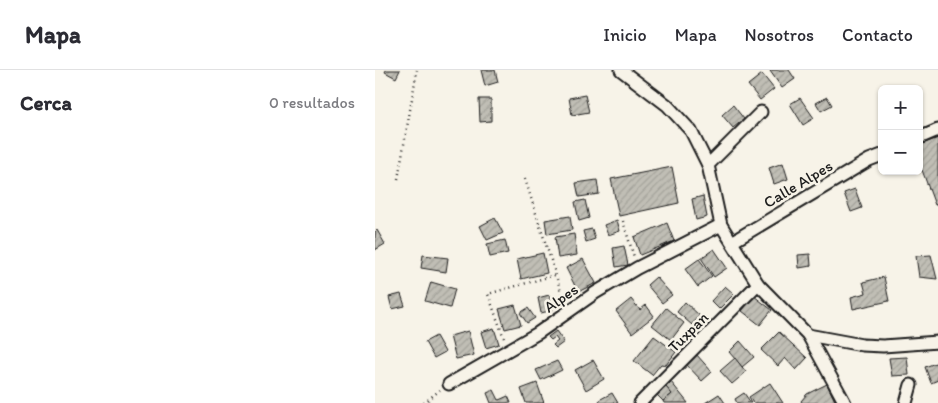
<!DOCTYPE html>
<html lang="es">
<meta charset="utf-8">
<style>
body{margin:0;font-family:Itim,sans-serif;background:#f2f2f3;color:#2b2b33}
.controls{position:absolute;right:15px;top:15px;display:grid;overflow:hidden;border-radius:8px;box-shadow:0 1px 4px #0004}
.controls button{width:45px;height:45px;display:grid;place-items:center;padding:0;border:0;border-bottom:1px solid #e1e1e2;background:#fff;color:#2b2b33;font:25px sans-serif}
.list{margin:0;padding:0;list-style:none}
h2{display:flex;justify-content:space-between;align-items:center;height:65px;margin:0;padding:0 20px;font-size:21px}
h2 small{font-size:16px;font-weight:400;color:#7c7c81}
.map{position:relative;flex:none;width:563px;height:333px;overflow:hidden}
header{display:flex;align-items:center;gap:30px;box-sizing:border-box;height:70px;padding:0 25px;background:#fff;border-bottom:1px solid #e1e1e2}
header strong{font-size:24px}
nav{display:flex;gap:28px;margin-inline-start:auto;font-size:18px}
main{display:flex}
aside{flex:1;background:#fff}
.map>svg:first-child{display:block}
.building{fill:url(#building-hatch);stroke:#1c1c1c}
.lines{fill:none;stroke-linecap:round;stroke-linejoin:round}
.street-casing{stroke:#1c1c1c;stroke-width:15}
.path{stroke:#1c1c1c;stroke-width:2.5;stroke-dasharray:1 4;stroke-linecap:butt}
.street{stroke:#f7f3e8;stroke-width:11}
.labels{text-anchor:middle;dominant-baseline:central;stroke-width:5;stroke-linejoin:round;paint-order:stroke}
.street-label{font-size:16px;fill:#1c1c1c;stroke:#f7f3e8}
</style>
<header>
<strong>Mapa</strong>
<nav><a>Inicio</a><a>Mapa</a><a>Nosotros</a><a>Contacto</a></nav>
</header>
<main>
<aside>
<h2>Cerca<small>0 resultados</small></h2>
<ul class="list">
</ul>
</aside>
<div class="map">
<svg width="563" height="333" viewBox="0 0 563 333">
<defs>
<pattern id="building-hatch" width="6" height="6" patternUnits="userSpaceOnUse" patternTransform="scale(1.25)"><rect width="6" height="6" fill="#c0beb5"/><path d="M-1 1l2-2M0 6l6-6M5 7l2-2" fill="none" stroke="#a4a39b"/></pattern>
</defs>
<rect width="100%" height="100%" fill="#f7f3e8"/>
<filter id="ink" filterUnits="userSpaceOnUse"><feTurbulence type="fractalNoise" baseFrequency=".02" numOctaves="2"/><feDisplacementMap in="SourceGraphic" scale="10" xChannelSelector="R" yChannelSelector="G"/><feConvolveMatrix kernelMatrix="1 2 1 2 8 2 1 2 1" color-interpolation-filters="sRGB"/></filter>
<g filter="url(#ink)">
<!-- building -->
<g class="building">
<polygon points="11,0 25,0 21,8 10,2"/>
<polygon points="106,0 120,0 123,12 110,16"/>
<polygon points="397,0 414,0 420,9 407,18 395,1"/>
<polygon points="387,4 399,19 385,30 373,15"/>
<polygon points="210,25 214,42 197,45 194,28"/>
<polygon points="452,27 457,35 446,41 441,33"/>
<polygon points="425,28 439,48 428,55 415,34"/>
<polygon points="104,29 116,29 116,51 105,52"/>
<polygon points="358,35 369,49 358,58 347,45"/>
<polygon points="563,68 563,134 560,135 544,92 544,75"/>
<polygon points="408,93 413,109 399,114 394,98"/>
<polygon points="297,97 304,133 244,146 236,109"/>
<polygon points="222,110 224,124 204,127 201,113"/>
<polygon points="480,119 487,138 476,142 469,123"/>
<polygon points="328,126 332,147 321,150 317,129"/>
<polygon points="210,130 214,148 204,151 200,132"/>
<polygon points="195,146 197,160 172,164 170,150"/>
<polygon points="120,148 128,163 112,170 105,156"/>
<polygon points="242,150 245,161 233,165 229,155"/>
<polygon points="292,153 299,171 265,185 259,167"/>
<polygon points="217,159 220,169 211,172 208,161"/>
<polygon points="2,160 10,174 0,180 0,162"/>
<polygon points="199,164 202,185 183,188 180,167"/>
<polygon points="130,170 133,183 115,187 112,174"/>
<polygon points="249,176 253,195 241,197 238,178"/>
<polygon points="339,179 352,198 339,207 326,188"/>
<polygon points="168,183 172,203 146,209 142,189"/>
<polygon points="435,184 436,196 424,198 423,185"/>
<polygon points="48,185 73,188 71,202 46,198"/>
<polygon points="556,185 562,209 544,207 541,186"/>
<polygon points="208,189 221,213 203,222 191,198"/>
<polygon points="324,189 337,206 323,217 310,199"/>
<polygon points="281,207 297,225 287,233 272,215"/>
<polygon points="509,207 514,231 478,239 476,227 491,223 488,212"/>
<polygon points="56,212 80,219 75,238 50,231"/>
<polygon points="350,216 359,224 344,239 336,231"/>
<polygon points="26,224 30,236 17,239 14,227"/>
<polygon points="174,225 178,240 166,243 163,228"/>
<polygon points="379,226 397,240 385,255 367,241"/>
<polygon points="256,229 265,240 271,235 279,246 257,263 241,241"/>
<polygon points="310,232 325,246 317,255 302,242"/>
<polygon points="140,235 146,255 130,259 124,239"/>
<polygon points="153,238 160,248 152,253 145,243"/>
<polygon points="291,238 309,253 296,270 277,255"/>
<polygon points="119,258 124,274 111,278 106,262"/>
<polygon points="93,261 99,285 81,289 75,266"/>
<polygon points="181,261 189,272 181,278 178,275 183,271 180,267 176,270 173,267"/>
<polygon points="404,262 432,288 421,300 410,288 403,296 386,280"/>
<polygon points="61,266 70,282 59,288 50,272"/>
<polygon points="279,266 301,282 291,295 286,294 277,305 259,291"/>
<polygon points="365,271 379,287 367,297 354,282"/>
<polygon points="321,284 337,302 327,311 310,293"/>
<polygon points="532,287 534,305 517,306 514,288"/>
<polygon points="360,288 371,302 357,314 345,301"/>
<polygon points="218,290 229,309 211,320 200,300"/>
<polygon points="182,291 187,300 166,310 161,300"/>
<polygon points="563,292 563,310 556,313 550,297"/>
<polygon points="296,312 313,333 289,333 288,331 297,324 290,316"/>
<polygon points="162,313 169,333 151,333 146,319"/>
<polygon points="395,313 408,333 378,333 374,327"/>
<polygon points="452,314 461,333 427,333 426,331 432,324"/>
<polygon points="290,316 297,324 288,331 281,324"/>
<polygon points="119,320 124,330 133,326 136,333 116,333 112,323"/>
<polygon points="237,323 243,333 226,333 224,330"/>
<polygon points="369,323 376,333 362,333 360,329"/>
<polygon points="344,324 350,333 330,333"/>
</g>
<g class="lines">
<defs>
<g id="street">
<polyline points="246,0 292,35 316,61 333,95 346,155 383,214 433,265 487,275 508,276 563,272"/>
<polyline points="544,68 563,60"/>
<polyline points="333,95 386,42"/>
<polyline points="357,172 494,90 507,85"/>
<polyline points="433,265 470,333"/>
<polyline points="74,314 163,263 220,223 262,198 346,155"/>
<polyline points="265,333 383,214"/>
<polyline points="531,333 536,315"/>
</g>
</defs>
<!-- street casing -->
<use href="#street" class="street-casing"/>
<!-- path -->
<g class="path">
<polyline points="23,109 42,0"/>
<polyline points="150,109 189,231"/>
<polyline points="248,151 259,187"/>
<polyline points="129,268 113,224 180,205"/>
<polyline points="49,333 65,320"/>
</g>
<!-- street -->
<use href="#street" class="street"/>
</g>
</g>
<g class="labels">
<!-- street labels -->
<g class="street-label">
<text transform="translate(423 114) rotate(-31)">Calle Alpes</text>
<text transform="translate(186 228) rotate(-35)">Alpes</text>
<text transform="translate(313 262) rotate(-45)">Tuxpan</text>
</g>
</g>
</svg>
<div class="controls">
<button>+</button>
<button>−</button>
</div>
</div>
</main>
